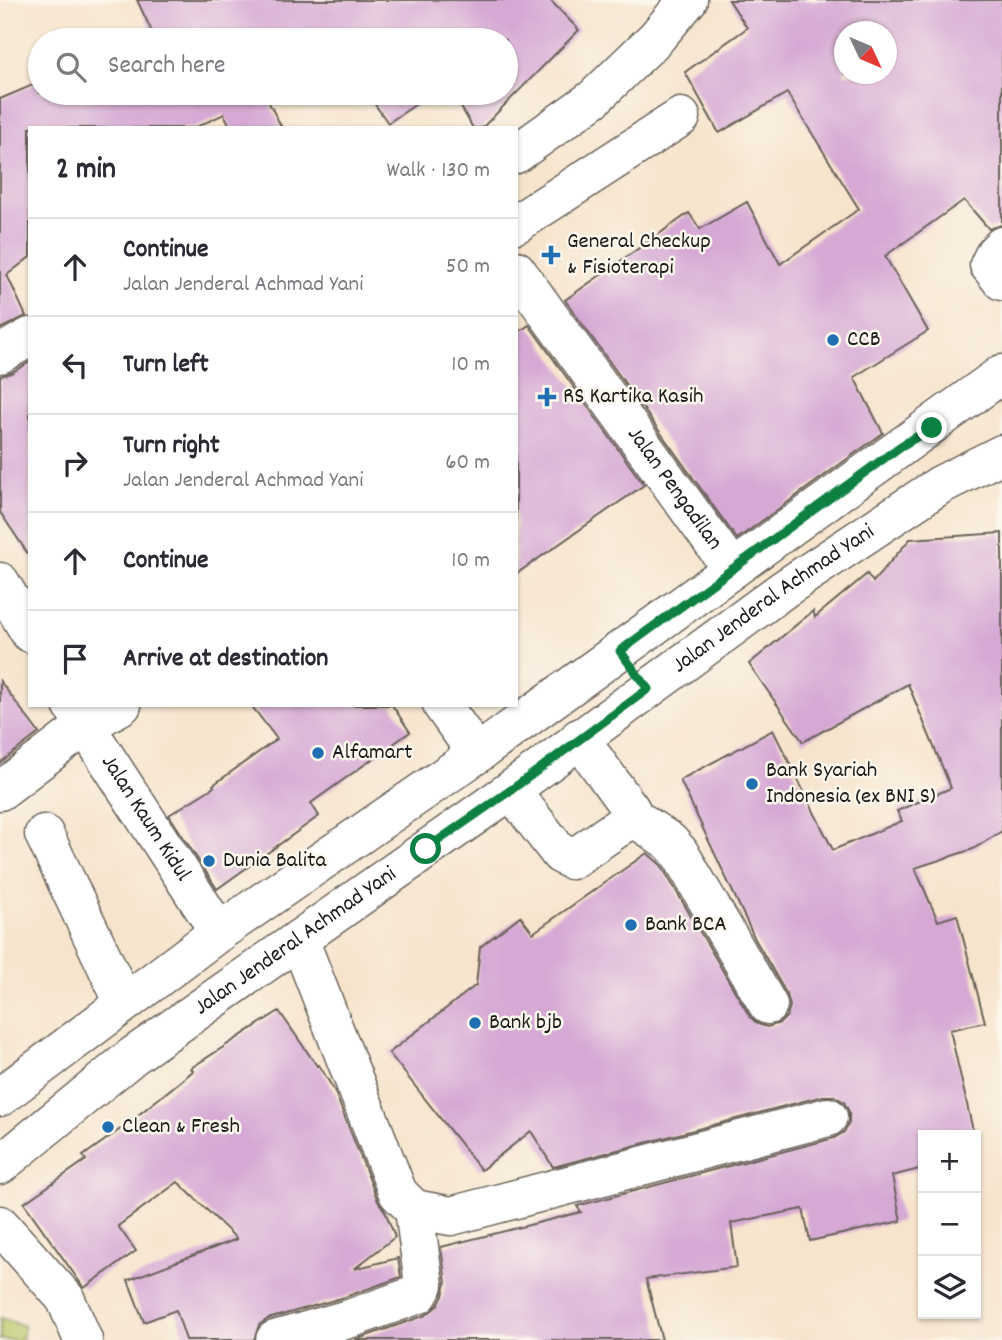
<!DOCTYPE html>
<meta charset="utf-8">
<style>
body{margin:0;font-family:Dekko,sans-serif;background:#f7f7f7;color:#2b2b33}
.controls{position:absolute;right:21px;bottom:21px;display:grid;overflow:hidden;border-radius:0px;box-shadow:0 2px 5px #0004}
.controls button{width:63px;height:63px;display:grid;place-items:center;padding:0;border:0;border-bottom:2px solid #e1e1e2;background:#fff;color:#2b2b33;font:35px sans-serif}
.compass{position:absolute;left:834px;top:21px;width:63px;height:63px;border-radius:50%;background:#fff;box-shadow:0 2px 5px #0004;rotate:134deg}
.stop{position:absolute;width:21px;height:21px;margin:-16px;border:5px solid #0b8043;border-radius:50%;background:#fff}
.stop.end{background:#0b8043;border-color:#fff;box-shadow:0 2px 7px #0008}
.list{margin:0;padding:0;list-style:none}
h2{display:flex;justify-content:space-between;align-items:center;height:91px;margin:0;padding:0 28px;font-size:30px}
h2 small{font-size:23px;font-weight:400;color:#7c7c81}
.list li{display:grid;grid-template-columns:46px 1fr auto;gap:21px;align-items:center;box-sizing:border-box;height:98px;padding:0 28px;border-top:2px solid #e1e1e2}
.list b{display:block;font-size:26px;white-space:nowrap}
.list p{margin:0;font-size:23px;white-space:nowrap;color:#7c7c81}
.list em{font-size:23px;font-style:normal;color:#7c7c81}
.icon{flex:none;width:38px;height:38px;fill:none;stroke:currentColor;stroke-width:2;stroke-linecap:round;stroke-linejoin:round}
.map{position:relative;flex:none;width:1002px;height:1340px;overflow:hidden}
.search{position:absolute;background:#fff;box-shadow:0 2px 5px #0004;left:28px;top:28px;width:490px;height:77px;display:flex;align-items:center;gap:18px;box-sizing:border-box;padding:0 24px;border-radius:38px;color:#7c7c81;font-size:26px}
.panel{position:absolute;background:#fff;box-shadow:0 2px 5px #0004;left:28px;top:126px;width:490px;height:581px;border-radius:0px}
.map>svg:first-child{display:block}
.green{fill:#bac668;stroke:#6b7142;stroke-width:2}
.building{fill:#d6a9d4;fill-rule:evenodd}
.lines{fill:none;stroke-linecap:round;stroke-linejoin:round}
.minor-casing{stroke:#69625a;stroke-width:41}
.major-casing{stroke:#69625a;stroke-width:41}
.minor{stroke:#fff;stroke-width:38}
.major{stroke:#fff;stroke-width:38}
.route{stroke:#0b8043;stroke-width:9}
.poi-dot{fill:#1f6fb2;stroke:#fbf7ec;stroke-width:2.5}
.labels{text-anchor:middle;dominant-baseline:central;stroke-width:5;stroke-linejoin:round;paint-order:stroke}
.poi-label{font-size:23px;fill:#1c1c1c;stroke:#fbf7ec;text-anchor:start}
.street-label{font-size:23px;fill:#1c1c1c;stroke:#fbf7ec}
</style>
<div class="map">
<svg width="1002" height="1340" viewBox="0 0 1002 1340">
<rect width="100%" height="100%" fill="#fbf7ec"/>
<filter id="ink" filterUnits="userSpaceOnUse"><feTurbulence type="fractalNoise" baseFrequency=".0143" numOctaves="2"/><feDisplacementMap in="SourceGraphic" scale="14" xChannelSelector="R" yChannelSelector="G"/><feConvolveMatrix kernelMatrix="1 2 1 2 8 2 1 2 1" color-interpolation-filters="sRGB"/></filter>
<filter id="wash" filterUnits="userSpaceOnUse"><feTurbulence type="fractalNoise" baseFrequency=".00686" numOctaves="4" result="noise"/><feDisplacementMap in="SourceGraphic" scale="28" xChannelSelector="R" yChannelSelector="G"/><feGaussianBlur stdDeviation="1.57" result="paint"/><feColorMatrix in="noise" values="0 0 0 0 0 0 0 0 0 0 0 0 0 0 0 0 0 1.4 0 .05"/><feComposite in="paint" operator="in"/></filter>
<g filter="url(#wash)">
<rect width="100%" height="100%" fill="#f7e4cd"/>
<!-- green -->
<polygon class="green" points="0,1318 24,1326 22,1340 0,1340"/>
<g id="blocks">
<!-- building -->
<g class="building">
<polygon points="137,0 550,0 579,30 482,128 473,128 453,93 506,93 506,40 139,40 153,34"/>
<path d="M729 0H1002V225L989 229 964 200 885 256 928 331 854 377 883 433 737 539 565 300 689 213 700 229 747 202 780 264 859 209 787 93 719 133 685 72 747 28ZM844 32H886V74H844Z"/>
<polygon points="40,82 40,93 264,93 282,128 231,128 224,114 194,128 30,128 30,257 7,275 26,316 0,329 0,99"/>
<polygon points="367,93 433,93 388,123"/>
<polygon points="529,325 644,485 516,574 516,334"/>
<polygon points="30,362 30,557 0,512 0,376 11,373"/>
<polygon points="1002,533 1002,831 973,849 915,868 938,921 957,915 985,1022 950,1030 974,1135 923,1135 923,1168 892,1176 901,1221 810,1241 803,1209 731,1223 737,1267 646,1279 662,1340 355,1340 426,1315 438,1305 443,1296 446,1283 441,1247 581,1212 577,1206 834,1138 844,1132 849,1123 849,1112 844,1102 834,1096 823,1096 553,1167 531,1131 481,1170 389,1053 476,985 480,947 520,916 533,933 647,853 661,865 750,1017 758,1024 767,1027 780,1023 787,1016 790,1006 787,995 755,939 680,780 773,730 833,850 902,821 897,811 951,788 908,684 803,742 749,664 813,611 815,617 867,574 873,582 910,539"/>
<polygon points="0,681 39,733 0,763"/>
<polygon points="251,705 392,705 410,732 311,803 319,816 217,889 169,815 214,787 213,785 277,739"/>
<polygon points="279,1011 317,1066 319,1065 334,1090 378,1201 385,1211 395,1237 354,1269 398,1258 401,1277 345,1297 268,1319 259,1325 254,1340 186,1340 176,1310 144,1322 128,1280 237,1239 178,1182 118,1226 136,1251 84,1288 24,1203 86,1160 83,1156 122,1128 193,1071 191,1068"/>
</g>
</g>
</g>
<g filter="url(#ink)">
<use href="#blocks" fill-opacity="0" stroke="#69625a" stroke-width="2"/>
<g class="lines">
<defs>
<g id="minor">
<polyline points="516,154 593,99 655,39 688,0"/>
<polyline points="516,224 681,117"/>
<polyline points="1002,246 995,253 989,265 1002,281"/>
<path id="s1" d="M516 270 732 569"/>
<polyline points="0,354 30,337"/>
<polyline points="0,582 30,633"/>
<path id="s2" d="M72 705 219 932"/>
<polyline points="442,705 477,754"/>
<polyline points="511,790 560,854 571,860 629,820 632,816 631,810 579,738"/>
<polyline points="0,791 85,726 122,705"/>
<polyline points="632,816 670,842 679,852 768,1005"/>
<polyline points="44,834 124,1003"/>
<polyline points="299,939 398,1193 414,1209 451,1216 828,1117"/>
<polyline points="0,1225 65,1298 83,1340"/>
<polyline points="275,1340 352,1318 419,1294 424,1285 414,1209"/>
</g>
<g id="major">
<polyline points="0,1097 219,932 477,754 1002,374"/>
<path id="s3" d="M0 1165 133 1056 511 790 784 589 940 485 1002 454"/>
</g>
</defs>
<!-- minor casing -->
<use href="#minor" class="minor-casing"/>
<!-- major casing -->
<use href="#major" class="major-casing"/>
<!-- minor -->
<use href="#minor" class="minor"/>
<!-- major -->
<use href="#major" class="major"/>
</g>
</g>
<g class="lines" filter="url(#ink)">
<!-- route -->
<polyline class="route" points="426,849 511,790 648,689 620,651 901,446 932,428"/>
</g>
<!-- markers -->
<g class="poi-dot">
<path d="M547.5 244.5h7v7h7v7h-7v7h-7v-7h-7v-7h7z"/>
<circle cx="833" cy="340" r="7"/>
<path d="M543.5 386.5h7v7h7v7h-7v7h-7v-7h-7v-7h7z"/>
<circle cx="318" cy="753" r="7"/>
<circle cx="752" cy="784" r="7"/>
<circle cx="209" cy="861" r="7"/>
<circle cx="631" cy="925" r="7"/>
<circle cx="475" cy="1023" r="7"/>
<circle cx="108" cy="1127" r="7"/>
</g>
<g class="labels">
<!-- poi labels -->
<g class="poi-label">
<text x="567" y="242">General Checkup<tspan x="567" dy="26">&amp; Fisioterapi</tspan></text>
<text x="847" y="340">CCB</text>
<text x="563" y="397">RS Kartika Kasih</text>
<text x="332" y="753">Alfamart</text>
<text x="766" y="771">Bank Syariah<tspan x="766" dy="26">Indonesia (ex BNI S)</tspan></text>
<text x="223" y="861">Dunia Balita</text>
<text x="645" y="925">Bank BCA</text>
<text x="489" y="1023">Bank bjb</text>
<text x="122" y="1127">Clean &amp; Fresh</text>
</g>
<!-- street labels -->
<g class="street-label">
<text stroke="none"><textPath href="#s1" startOffset="270">Jalan Pengadilan</textPath></text>
<text stroke="none"><textPath href="#s3" startOffset="959">Jalan Jenderal Achmad Yani</textPath></text>
<text stroke="none"><textPath href="#s2" startOffset="135">Jalan Kaum Kidul</textPath></text>
<text stroke="none"><textPath href="#s3" startOffset="371">Jalan Jenderal Achmad Yani</textPath></text>
</g>
</g>
</svg>
<div class="controls">
<button>+</button>
<button>−</button>
<button><svg class="icon" aria-label="layers" viewBox="0 0 24 24"><path d="M12 4l9 5-9 5-9-5zM3 14l9 5 9-5"/></svg></button>
</div>
<svg class="compass" viewBox="-18 -18 36 36"><path d="M0-13l5 13h-10z" fill="#e53935"/><path d="M0 13l5-13h-10z" fill="#7c7c81"/></svg>
<div class="stop" style="left:426px;top:849px"></div>
<div class="stop end" style="left:932px;top:428px"></div>
<div class="search"><svg class="icon" aria-label="search" viewBox="0 0 24 24"><circle cx="10" cy="10" r="6"/><path d="M15 15l6 6"/></svg>Search here</div>
<section class="panel">
<h2>2 min<small>Walk · 130 m</small></h2>
<ul class="list">
<li><svg class="icon" aria-label="ahead" viewBox="0 0 24 24"><path d="M12 20V5M6 11l6-6 6 6"/></svg><div><b>Continue</b><p>Jalan Jenderal Achmad Yani</p></div><em>50 m</em></li>
<li><svg class="icon" aria-label="left" viewBox="0 0 24 24"><path d="M17 20v-9H6M10 6l-5 5 5 5"/></svg><div><b>Turn left</b></div><em>10 m</em></li>
<li><svg class="icon" aria-label="right" viewBox="0 0 24 24"><path d="M7 20v-9h11M14 6l5 5-5 5"/></svg><div><b>Turn right</b><p>Jalan Jenderal Achmad Yani</p></div><em>60 m</em></li>
<li><svg class="icon" aria-label="ahead" viewBox="0 0 24 24"><path d="M12 20V5M6 11l6-6 6 6"/></svg><div><b>Continue</b></div><em>10 m</em></li>
<li><svg class="icon" aria-label="arrive" viewBox="0 0 24 24"><path d="M6 21V4h12l-3 4 3 4H6"/></svg><div><b>Arrive at destination</b></div></li>
</ul>
</section>
</div>
